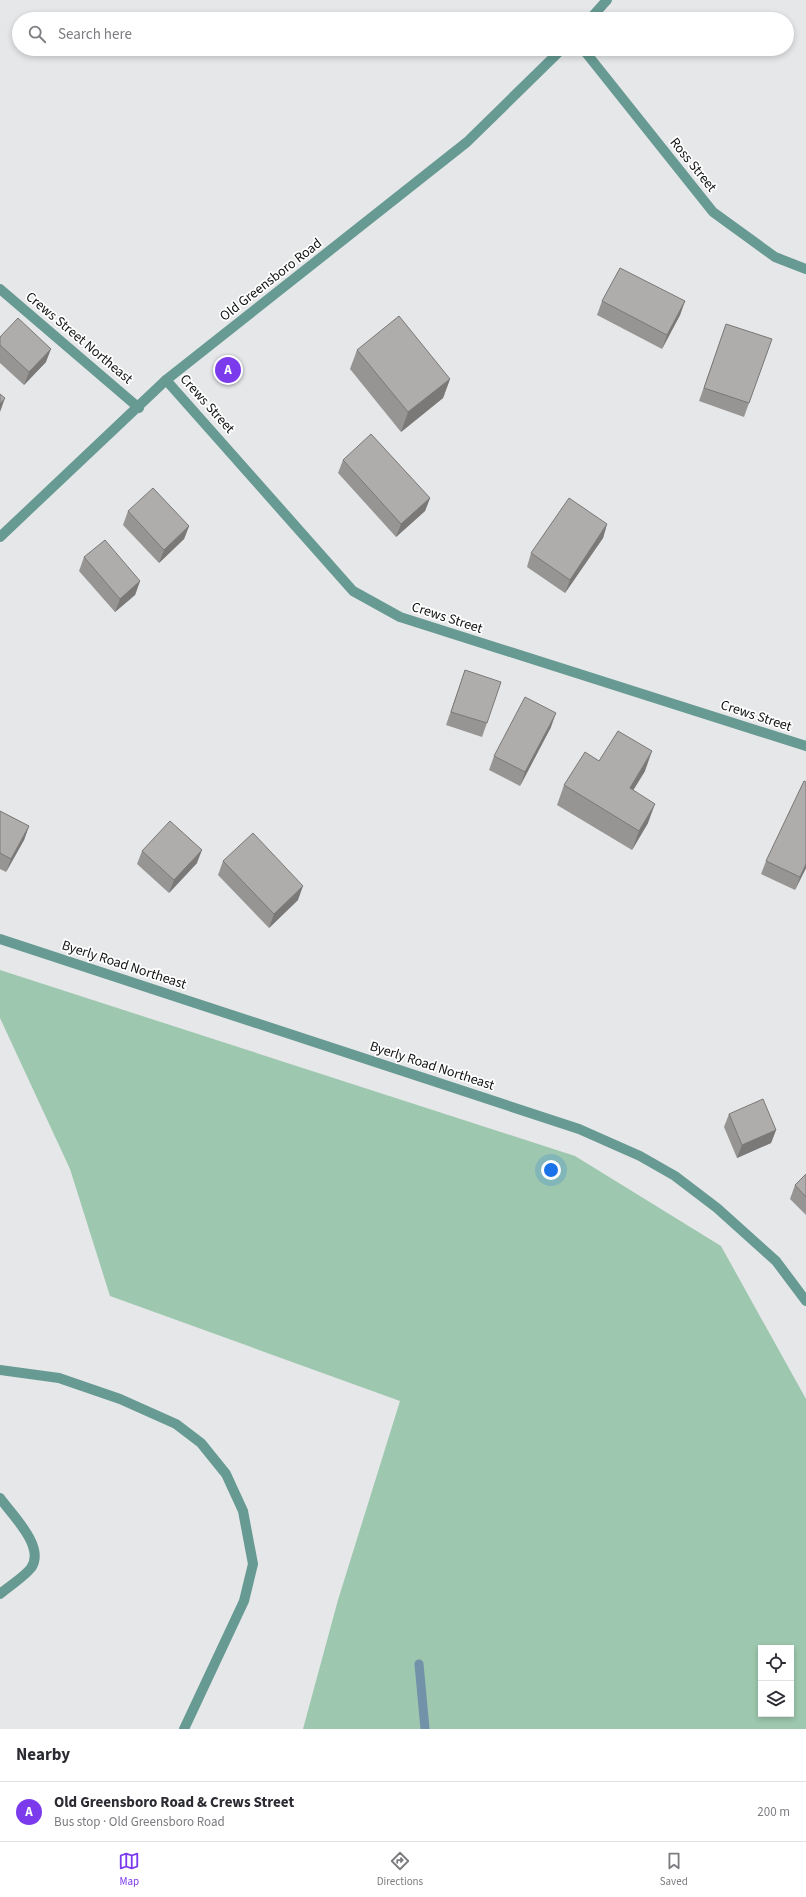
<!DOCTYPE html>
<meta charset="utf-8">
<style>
body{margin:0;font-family:"Source Sans 3",sans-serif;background:#f2f2f3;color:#2b2b33}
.controls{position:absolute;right:12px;bottom:12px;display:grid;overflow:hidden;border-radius:0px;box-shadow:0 2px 6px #0003}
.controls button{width:36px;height:36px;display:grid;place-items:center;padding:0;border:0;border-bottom:1px solid #e1e1e2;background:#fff;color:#2b2b33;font:20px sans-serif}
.you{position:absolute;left:551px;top:1170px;width:14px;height:14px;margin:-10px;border:3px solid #fff;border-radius:50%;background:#1a73e8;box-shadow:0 0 0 6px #1a73e833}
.badge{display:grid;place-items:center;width:26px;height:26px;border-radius:50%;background:#7c3aed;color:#fff;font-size:13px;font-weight:700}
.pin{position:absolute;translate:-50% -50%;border:2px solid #fff;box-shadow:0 1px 4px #0006}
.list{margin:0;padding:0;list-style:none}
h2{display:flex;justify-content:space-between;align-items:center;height:52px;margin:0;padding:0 16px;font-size:17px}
h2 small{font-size:13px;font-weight:400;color:#7c7c81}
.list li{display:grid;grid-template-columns:26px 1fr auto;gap:12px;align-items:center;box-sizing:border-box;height:60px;padding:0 16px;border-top:1px solid #e1e1e2}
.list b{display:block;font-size:15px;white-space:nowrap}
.list p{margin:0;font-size:13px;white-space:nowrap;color:#7c7c81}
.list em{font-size:13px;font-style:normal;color:#7c7c81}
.icon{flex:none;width:22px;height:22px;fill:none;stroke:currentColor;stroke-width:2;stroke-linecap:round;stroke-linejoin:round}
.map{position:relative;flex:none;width:806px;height:1729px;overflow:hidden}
.search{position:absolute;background:#fff;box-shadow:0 2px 6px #0003;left:12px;right:12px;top:12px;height:44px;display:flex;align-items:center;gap:10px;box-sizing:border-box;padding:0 14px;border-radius:22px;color:#7c7c81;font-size:15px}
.sheet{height:112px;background:#fff}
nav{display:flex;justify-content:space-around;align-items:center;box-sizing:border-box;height:56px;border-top:1px solid #e1e1e2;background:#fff;font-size:11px;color:#7c7c81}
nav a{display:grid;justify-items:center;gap:2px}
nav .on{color:#7c3aed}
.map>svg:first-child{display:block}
.green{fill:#9dc7ae;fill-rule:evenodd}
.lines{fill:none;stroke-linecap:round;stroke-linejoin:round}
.stream{stroke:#7292a9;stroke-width:9}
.minor{stroke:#669a92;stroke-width:10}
.wall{fill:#969594}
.shaded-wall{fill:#7a7978}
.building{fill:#afadac;stroke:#7a7978}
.labels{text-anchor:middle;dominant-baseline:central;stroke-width:3.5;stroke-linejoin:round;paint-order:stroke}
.street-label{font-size:14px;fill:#121313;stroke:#fff}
</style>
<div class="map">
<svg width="806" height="1729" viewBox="0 0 806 1729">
<rect width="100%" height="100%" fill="#e6e7e9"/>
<!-- green -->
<path class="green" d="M0 970 575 1156 721 1246 806 1399V1729H303L338 1600 400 1401 110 1296 70 1169 0 1018ZM761 1648H791V1714H761Z"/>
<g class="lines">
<!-- stream -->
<polyline class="stream" points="419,1664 425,1729"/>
<!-- minor -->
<g class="minor">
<polyline points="590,19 607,0"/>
<polyline points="583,49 713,212 775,257 806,269"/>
<polyline points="0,289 139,408"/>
<polyline points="166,380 353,591 400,617 806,746"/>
<polyline points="0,537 166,380 467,142 562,49"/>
<polyline points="0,939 579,1129 640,1156 675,1176 717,1208 776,1261 806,1301"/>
<polyline points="0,1370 59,1378 120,1399 176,1424 201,1443 226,1474 243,1511 253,1564 244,1601 184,1729"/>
<path d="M0 1498C12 1515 46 1547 31 1568 23 1578 9 1586 0 1594"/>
</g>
</g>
<!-- wall -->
<g class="wall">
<polygon points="602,301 685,301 680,315 662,349 597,315"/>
<polygon points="726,324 772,339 744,417 699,401"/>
<polygon points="0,337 46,362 24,385 0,363"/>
<polygon points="357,350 450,379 443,398 401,432 350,369"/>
<polygon points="343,460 430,498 425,511 396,537 338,473"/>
<polygon points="128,511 189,526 184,539 159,563 123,525"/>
<polygon points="607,524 603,538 565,593 527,567 531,553"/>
<polygon points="84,557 140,581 135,595 115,612 79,571"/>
<polygon points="465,670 487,723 482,737 446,725"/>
<polygon points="551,727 520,786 489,770 494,756"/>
<polygon points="599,761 645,771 633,790 648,823 632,850 557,805 564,785"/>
<polygon points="806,782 806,868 795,890 761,874 766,861"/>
<polygon points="0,811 29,826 24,840 6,872 0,869"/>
<polygon points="142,851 197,863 169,893 137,864"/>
<polygon points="223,861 298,900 269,928 218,875"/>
<polygon points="729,1114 776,1130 771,1143 737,1158 724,1127"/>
<polygon points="806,1174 806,1215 790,1199 795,1185"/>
</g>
<!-- shaded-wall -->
<g class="shaded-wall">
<polygon points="685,301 680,315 662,349 667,335"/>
<polygon points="51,349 46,362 24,385 29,372"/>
<polygon points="450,379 443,398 401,432 408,412"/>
<polygon points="5,398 0,412 0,404"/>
<polygon points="430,498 425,511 396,537 401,524"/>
<polygon points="607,524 603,538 565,593 570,580"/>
<polygon points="189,526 184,539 159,563 164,550"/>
<polygon points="140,581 135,595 115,612 120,599"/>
<polygon points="556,713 551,727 520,786 525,772"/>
<polygon points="652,751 645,771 623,807 630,788"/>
<polygon points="655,804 648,823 632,850 639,831"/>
<polygon points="29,826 24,840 6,872 11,859"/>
<polygon points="202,850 197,863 169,893 174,880"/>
<polygon points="806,864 806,868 795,890 800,877"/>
<polygon points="303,886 298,900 269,928 274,914"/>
<polygon points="776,1130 771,1143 737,1158 742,1145"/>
</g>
<!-- building -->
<g class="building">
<polygon points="620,268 685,301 667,335 602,301"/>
<polygon points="399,316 450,379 408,412 357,350"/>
<polygon points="18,318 51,349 29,372 0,345 0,337"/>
<polygon points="726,324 772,339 749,403 704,388"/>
<polygon points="0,394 5,398 0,404"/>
<polygon points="371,434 430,498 401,524 343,460"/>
<polygon points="153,488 189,526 164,550 128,511"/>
<polygon points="569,498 607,524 570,580 531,553"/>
<polygon points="105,540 140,581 120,599 84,557"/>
<polygon points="465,670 501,682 487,723 451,712"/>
<polygon points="525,697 556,713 525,772 494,756"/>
<polygon points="618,731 652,751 630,788 655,804 639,831 564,785 585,752 599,761"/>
<polygon points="804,781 806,782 806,864 800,877 766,861"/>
<polygon points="0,811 29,826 11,859 0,853"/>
<polygon points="170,821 202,850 174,880 142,851"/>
<polygon points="253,833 303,886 274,914 223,861"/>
<polygon points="763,1099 776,1130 742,1145 729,1114"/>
<polygon points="806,1174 806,1197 795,1185"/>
</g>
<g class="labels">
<!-- street labels -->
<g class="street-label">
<text transform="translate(693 165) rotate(51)">Ross Street</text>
<text transform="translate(271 280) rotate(-38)">Old Greensboro Road</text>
<text transform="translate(79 338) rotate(40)">Crews Street Northeast</text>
<text transform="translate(207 404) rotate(48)">Crews Street</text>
<text transform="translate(447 618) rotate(18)">Crews Street</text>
<text transform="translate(756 716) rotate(18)">Crews Street</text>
<text transform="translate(124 965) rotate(18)">Byerly Road Northeast</text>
<text transform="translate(432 1066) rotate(18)">Byerly Road Northeast</text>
</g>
</g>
</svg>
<div class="controls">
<button><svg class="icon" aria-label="locate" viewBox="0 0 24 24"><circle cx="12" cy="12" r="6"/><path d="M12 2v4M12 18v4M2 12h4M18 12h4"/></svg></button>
<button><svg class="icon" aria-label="layers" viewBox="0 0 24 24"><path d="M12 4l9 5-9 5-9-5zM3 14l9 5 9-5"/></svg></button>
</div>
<div class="you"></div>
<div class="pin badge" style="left:228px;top:370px">A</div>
<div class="search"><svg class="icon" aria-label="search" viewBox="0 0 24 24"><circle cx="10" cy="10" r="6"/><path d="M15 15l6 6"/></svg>Search here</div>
</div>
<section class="sheet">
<h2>Nearby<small></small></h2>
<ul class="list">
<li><span class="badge">A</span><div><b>Old Greensboro Road &amp; Crews Street</b><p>Bus stop · Old Greensboro Road</p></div><em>200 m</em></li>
</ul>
</section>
<nav>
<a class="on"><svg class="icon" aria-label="map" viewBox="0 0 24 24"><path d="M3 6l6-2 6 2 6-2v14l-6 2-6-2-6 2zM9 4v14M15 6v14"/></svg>Map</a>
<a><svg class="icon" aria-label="directions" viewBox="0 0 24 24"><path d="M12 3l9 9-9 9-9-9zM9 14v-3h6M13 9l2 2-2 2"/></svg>Directions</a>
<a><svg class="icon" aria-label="saved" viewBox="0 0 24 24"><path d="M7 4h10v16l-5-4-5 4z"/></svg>Saved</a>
</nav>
